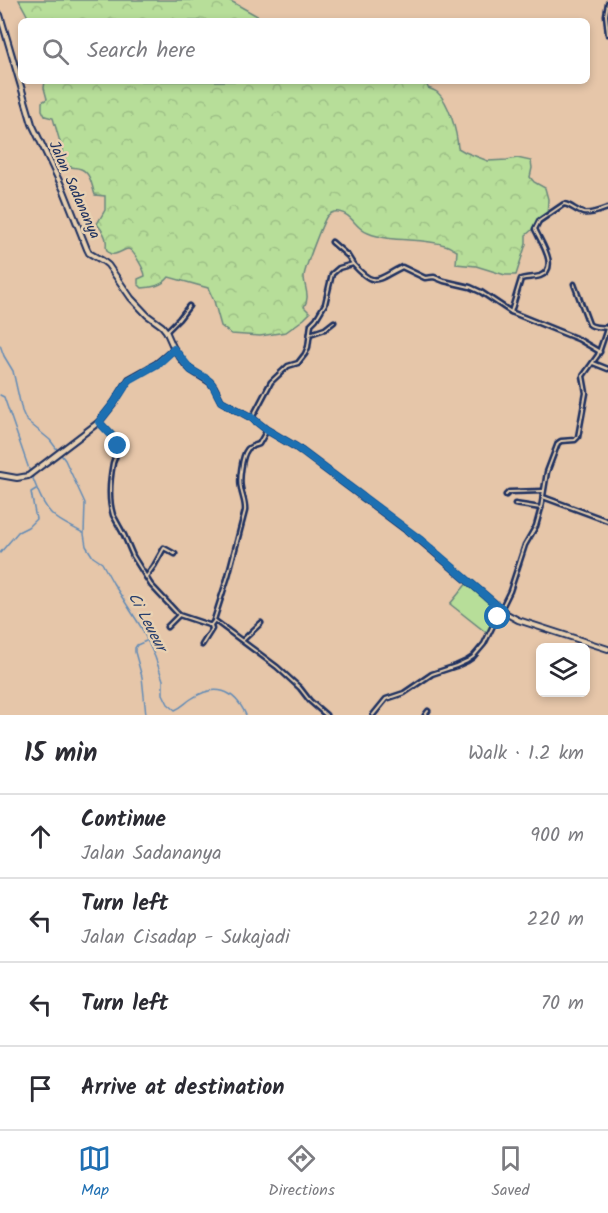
<!DOCTYPE html>
<meta charset="utf-8">
<style>
body{margin:0;font-family:Kalam,sans-serif;background:#f7f7f7;color:#2b2b33}
.controls{position:absolute;right:18px;bottom:18px;display:grid;overflow:hidden;border-radius:9px;box-shadow:0 3px 9px #0003}
.controls button{width:54px;height:54px;display:grid;place-items:center;padding:0;border:0;border-bottom:2px solid #e1e1e2;background:#fff;color:#2b2b33;font:30px sans-serif}
.stop{position:absolute;width:18px;height:18px;margin:-14px;border:4px solid #1f6fb2;border-radius:50%;background:#fff}
.stop.end{background:#1f6fb2;border-color:#fff;box-shadow:0 2px 6px #0008}
.list{margin:0;padding:0;list-style:none}
h2{display:flex;justify-content:space-between;align-items:center;height:78px;margin:0;padding:0 24px;font-size:26px}
h2 small{font-size:20px;font-weight:400;color:#7c7c81}
.list li{display:grid;grid-template-columns:39px 1fr auto;gap:18px;align-items:center;box-sizing:border-box;height:84px;padding:0 24px;border-top:2px solid #e1e1e2}
.list b{display:block;font-size:22px;white-space:nowrap}
.list p{margin:0;font-size:20px;white-space:nowrap;color:#7c7c81}
.list em{font-size:20px;font-style:normal;color:#7c7c81}
.icon{flex:none;width:33px;height:33px;fill:none;stroke:currentColor;stroke-width:2;stroke-linecap:round;stroke-linejoin:round}
.map{position:relative;flex:none;width:608px;height:715px;overflow:hidden}
.search{position:absolute;background:#fff;box-shadow:0 3px 9px #0003;left:18px;right:18px;top:18px;height:66px;display:flex;align-items:center;gap:15px;box-sizing:border-box;padding:0 21px;border-radius:9px;color:#7c7c81;font-size:22px}
.sheet{height:414px;background:#fff}
nav{display:flex;justify-content:space-around;align-items:center;box-sizing:border-box;height:84px;border-top:2px solid #e1e1e2;background:#fff;font-size:16px;color:#7c7c81}
nav a{display:grid;justify-items:center;gap:3px}
nav .on{color:#1f6fb2}
.map>svg:first-child{display:block}
.grass{fill:#b7de99;stroke:#69867c;stroke-width:1.5}
.forest{fill:url(#forest-crowns);stroke:#69867c;stroke-width:1.5}
.lines{fill:none;stroke-linecap:round;stroke-linejoin:round}
.stream{stroke:#628bb6;stroke-width:1.5}
.street-casing{stroke:#1b2f5e;stroke-width:7}
.secondary-casing{stroke:#1b2f5e;stroke-width:8}
.street{stroke:#e8d0b1;stroke-width:2}
.secondary{stroke:#e8d0b1;stroke-width:4}
.route{stroke:#1f6fb2;stroke-width:8}
.labels{text-anchor:middle;dominant-baseline:central;stroke-width:5;stroke-linejoin:round;paint-order:stroke}
.street-label{font-size:15px;fill:#1b2f5e;stroke:#e8d0b1}
.water-label{font-size:16px;font-style:italic;fill:#273e6d;stroke:#e8d0b1}
</style>
<div class="map">
<svg width="608" height="715" viewBox="0 0 608 715">
<defs>
<pattern id="forest-crowns" width="20" height="18" patternUnits="userSpaceOnUse" patternTransform="scale(1.5)"><rect width="20" height="18" fill="#b7de99"/><path d="M2 6a3 3 0 1 1 6 0M12 15a3 3 0 1 1 6 0" fill="none" stroke="#9dbf86"/></pattern>
</defs>
<rect width="100%" height="100%" fill="#e6c6a9"/>
<filter id="ink" filterUnits="userSpaceOnUse"><feTurbulence type="fractalNoise" baseFrequency=".0167" numOctaves="2"/><feDisplacementMap in="SourceGraphic" scale="12" xChannelSelector="R" yChannelSelector="G"/><feConvolveMatrix kernelMatrix="1 2 1 2 8 2 1 2 1" color-interpolation-filters="sRGB"/></filter>
<g filter="url(#ink)">
<!-- grass -->
<polygon class="grass" points="468,582 500,611 488,634 450,604"/>
<!-- forest -->
<g class="forest">
<polygon points="19,0 229,0 259,17 270,21 28,21 27,15"/>
<path d="M45 81H426L428 88C431 89 434 90 437 92 449 102 457 132 458 148L465 152 488 161 507 160 517 158 531 161 532 168 530 177 534 182 545 188 548 199 547 219 535 227 526 235V244L516 275H505L476 266 456 264 457 251C453 249 449 246 445 245 420 237 392 243 368 233 356 229 352 214 339 212 335 211 330 213 327 216 322 223 305 268 304 276 304 288 311 296 304 307L310 313 304 319 286 332 260 336 231 334 221 326 214 301 208 288 169 277C162 286 153 287 142 288L138 284V279L145 276C145 271 133 249 128 249 123 249 111 260 107 250 105 247 107 244 106 241 106 235 101 229 97 224L105 210V196L95 195C92 187 91 173 81 169 76 167 72 168 67 166L53 118 45 116 42 110V102L47 99 44 88Z"/>
</g>
<g class="lines">
<!-- stream -->
<g class="stream">
<path d="M0 345 4 356 13 371 22 411 26 420 50 440 65 460 85 503 84 534 86 546 93 557 102 563 113 583 141 627 155 657 163 680V694L168 704 175 710C182 707 185 703 191 699 215 683 234 689 246 715"/>
<polyline points="0,395 4,397 30,472"/>
<path d="M32 476C37 489 43 506 53 515 61 523 73 527 83 533"/>
<polyline points="0,553 18,532 28,527 36,519 31,492 36,489"/>
<polyline points="146,715 142,677 135,652 135,648 137,645 146,641"/>
</g>
<defs>
<g id="street">
<polyline points="608,3 606,15 608,34"/>
<polyline points="332,242 348,256 353,264"/>
<path d="M574 284 589 324C594 329 601 326 607 328"/>
<path d="M511 312 521 279C527 277 534 278 540 276 560 268 540 241 535 229L539 221 564 204C571 205 576 211 583 213 591 215 600 210 608 208"/>
<polyline points="167,331 179,319 189,306"/>
<polyline points="310,334 325,329 334,322"/>
<polyline points="593,363 608,369"/>
<path d="M252 418 271 382 288 366 298 363 305 354 308 347 311 324 316 319 325 304 332 274 339 268 353 264C375 289 377 279 402 267L425 278 434 277 444 281 470 287 481 292 511 312 578 339 600 352"/>
<path d="M99 422C104 428 115 436 117 444 119 450 115 457 113 463 110 479 108 499 113 515L124 535 133 556 151 585 179 615 209 625H211L214 621"/>
<path d="M267 430 259 444C255 446 249 446 247 450 242 456 239 480 241 488 242 496 246 503 245 511L228 576 214 620 277 667 300 688 310 701 326 715"/>
<polyline points="506,495 509,492 543,491"/>
<polyline points="543,497 608,521"/>
<polyline points="515,504 541,508"/>
<polyline points="146,577 154,566 164,548 175,554"/>
<polyline points="167,627 179,615"/>
<polyline points="243,640 261,623"/>
<polyline points="202,645 212,629 211,625"/>
<polyline points="373,715 386,699 404,693 432,674 456,666 467,661 473,657 484,644 510,591 525,545 536,526 541,508 547,472 558,443 561,441 575,440 578,437 586,393 583,376 598,355 608,326"/>
<polyline points="425,715 428,711"/>
</g>
<g id="secondary">
<polyline points="0,15 32,124 64,191 87,249 89,253 103,261 108,265 131,298 147,315 162,326 166,331 174,349 185,364 191,370 210,382 214,387 221,401 252,418 267,430 296,447 421,541 507,614 518,620 608,649"/>
<polyline points="0,475 17,478 28,476 99,422 114,403 129,379 156,364 174,349"/>
</g>
</defs>
<!-- street casing -->
<use href="#street" class="street-casing"/>
<!-- secondary casing -->
<use href="#secondary" class="secondary-casing"/>
<!-- street -->
<use href="#street" class="street"/>
<!-- secondary -->
<use href="#secondary" class="secondary"/>
</g>
</g>
<g class="lines" filter="url(#ink)">
<!-- route -->
<polyline class="route" points="118,446 115,439 99,422 114,403 129,380 159,363 174,349 191,370 207,379 212,384 221,401 252,418 267,430 296,447 422,541 501,609 498,617"/>
</g>
<g class="labels">
<!-- street labels -->
<g class="street-label">
<text transform="translate(74 190) rotate(66)">Jalan Sadananya</text>
</g>
<!-- water labels -->
<g class="water-label">
<text transform="translate(147 622) rotate(62)">Ci Leueur</text>
</g>
</g>
</svg>
<div class="controls">
<button><svg class="icon" aria-label="layers" viewBox="0 0 24 24"><path d="M12 4l9 5-9 5-9-5zM3 14l9 5 9-5"/></svg></button>
</div>
<div class="stop" style="left:498px;top:617px"></div>
<div class="stop end" style="left:118px;top:446px"></div>
<div class="search"><svg class="icon" aria-label="search" viewBox="0 0 24 24"><circle cx="10" cy="10" r="6"/><path d="M15 15l6 6"/></svg>Search here</div>
</div>
<section class="sheet">
<h2>15 min<small>Walk · 1.2 km</small></h2>
<ul class="list">
<li><svg class="icon" aria-label="ahead" viewBox="0 0 24 24"><path d="M12 20V5M6 11l6-6 6 6"/></svg><div><b>Continue</b><p>Jalan Sadananya</p></div><em>900 m</em></li>
<li><svg class="icon" aria-label="left" viewBox="0 0 24 24"><path d="M17 20v-9H6M10 6l-5 5 5 5"/></svg><div><b>Turn left</b><p>Jalan Cisadap - Sukajadi</p></div><em>220 m</em></li>
<li><svg class="icon" aria-label="left" viewBox="0 0 24 24"><path d="M17 20v-9H6M10 6l-5 5 5 5"/></svg><div><b>Turn left</b></div><em>70 m</em></li>
<li><svg class="icon" aria-label="arrive" viewBox="0 0 24 24"><path d="M6 21V4h12l-3 4 3 4H6"/></svg><div><b>Arrive at destination</b></div></li>
</ul>
</section>
<nav>
<a class="on"><svg class="icon" aria-label="map" viewBox="0 0 24 24"><path d="M3 6l6-2 6 2 6-2v14l-6 2-6-2-6 2zM9 4v14M15 6v14"/></svg>Map</a>
<a><svg class="icon" aria-label="directions" viewBox="0 0 24 24"><path d="M12 3l9 9-9 9-9-9zM9 14v-3h6M13 9l2 2-2 2"/></svg>Directions</a>
<a><svg class="icon" aria-label="saved" viewBox="0 0 24 24"><path d="M7 4h10v16l-5-4-5 4z"/></svg>Saved</a>
</nav>
